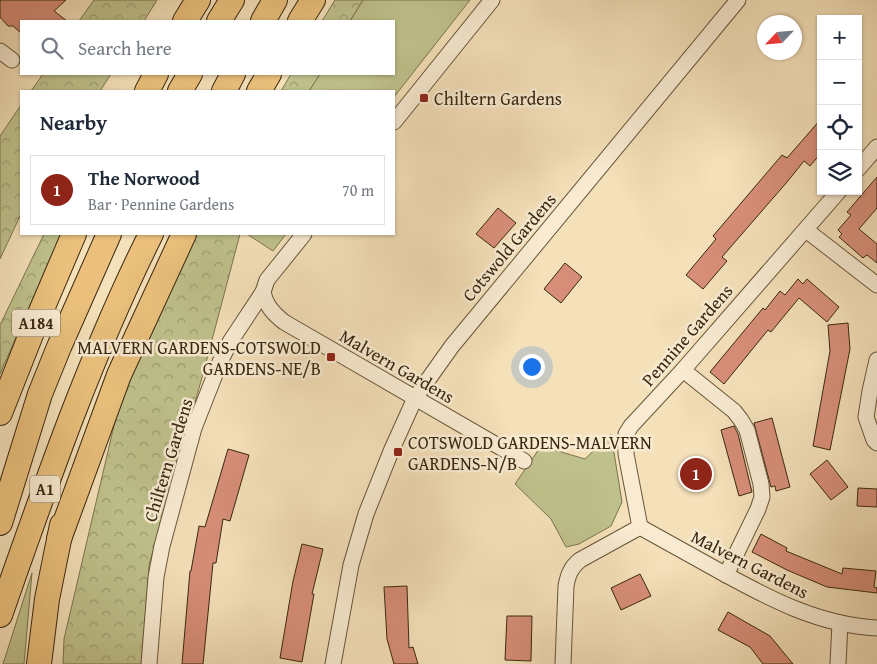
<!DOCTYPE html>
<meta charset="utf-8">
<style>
body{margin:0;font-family:"Gentium Book Plus",serif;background:#f6f6f7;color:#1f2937}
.controls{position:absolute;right:15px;top:15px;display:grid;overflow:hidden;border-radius:0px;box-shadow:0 1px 4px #0004}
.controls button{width:45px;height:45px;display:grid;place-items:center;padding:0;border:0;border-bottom:1px solid #e0e1e3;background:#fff;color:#1f2937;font:25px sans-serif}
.compass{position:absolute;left:757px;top:15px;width:45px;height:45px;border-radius:50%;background:#fff;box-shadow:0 1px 4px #0004;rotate:244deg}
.you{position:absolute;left:531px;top:366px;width:18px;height:18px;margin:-12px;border:4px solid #fff;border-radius:50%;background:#1a73e8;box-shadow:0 0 0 8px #1a73e833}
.badge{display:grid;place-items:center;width:32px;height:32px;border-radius:50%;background:#8f2418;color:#fff;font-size:16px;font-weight:700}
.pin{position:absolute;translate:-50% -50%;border:2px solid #fff;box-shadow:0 1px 5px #0006}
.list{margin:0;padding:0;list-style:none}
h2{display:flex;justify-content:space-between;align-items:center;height:65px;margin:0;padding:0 20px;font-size:21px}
h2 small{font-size:16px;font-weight:400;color:#747a83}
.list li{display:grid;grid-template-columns:32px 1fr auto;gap:15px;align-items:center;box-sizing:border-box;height:70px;margin:0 10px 10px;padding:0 10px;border:1px solid #e0e1e3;border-radius:0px}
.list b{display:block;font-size:19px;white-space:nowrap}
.list p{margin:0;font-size:16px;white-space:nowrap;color:#747a83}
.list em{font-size:16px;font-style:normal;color:#747a83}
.icon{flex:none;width:28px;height:28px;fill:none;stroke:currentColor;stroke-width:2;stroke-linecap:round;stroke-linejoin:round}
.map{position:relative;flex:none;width:877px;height:664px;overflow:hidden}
.search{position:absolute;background:#fff;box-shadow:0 1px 4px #0004;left:20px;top:20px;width:375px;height:55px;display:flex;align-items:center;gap:12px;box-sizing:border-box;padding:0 18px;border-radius:0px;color:#747a83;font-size:19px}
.panel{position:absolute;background:#fff;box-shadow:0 1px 4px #0004;left:20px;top:90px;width:375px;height:145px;border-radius:0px}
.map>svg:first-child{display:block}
.grass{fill:#bfc18c;stroke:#7c744e}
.forest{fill:url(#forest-crowns);stroke:#7c744e}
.building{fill:#d78e78;stroke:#392710}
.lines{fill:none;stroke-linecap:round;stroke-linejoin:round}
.minor-casing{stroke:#68553a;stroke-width:17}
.trunk-casing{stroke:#392710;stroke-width:26}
.minor{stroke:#f8ebd2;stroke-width:15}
.trunk{stroke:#eac07c;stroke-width:24}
.poi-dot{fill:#8f2418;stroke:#f8ebd2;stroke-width:2}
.labels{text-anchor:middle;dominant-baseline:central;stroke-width:5;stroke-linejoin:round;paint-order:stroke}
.shield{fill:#f8ebd2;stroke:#72624a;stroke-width:1}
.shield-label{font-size:16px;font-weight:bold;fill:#392710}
.poi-label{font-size:18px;fill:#392710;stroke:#f8ebd2;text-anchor:start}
.street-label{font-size:18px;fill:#392710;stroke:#f8ebd2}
</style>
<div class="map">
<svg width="877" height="664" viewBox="0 0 877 664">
<defs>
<pattern id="forest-crowns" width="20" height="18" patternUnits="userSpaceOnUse" patternTransform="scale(1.25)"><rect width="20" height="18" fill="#bfc18c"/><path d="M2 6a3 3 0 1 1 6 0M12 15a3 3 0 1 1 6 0" fill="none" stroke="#9c9d71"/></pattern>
</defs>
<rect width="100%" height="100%" fill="#f4e0b9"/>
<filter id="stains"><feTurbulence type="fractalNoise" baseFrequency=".004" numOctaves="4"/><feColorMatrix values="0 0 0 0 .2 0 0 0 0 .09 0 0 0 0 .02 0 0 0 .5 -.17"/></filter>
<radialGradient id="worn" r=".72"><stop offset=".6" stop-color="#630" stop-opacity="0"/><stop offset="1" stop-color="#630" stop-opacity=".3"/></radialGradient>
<!-- grass -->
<g class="grass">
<polygon points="363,0 470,0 394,97 394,91 309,91 320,74 394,74 394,21 350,21"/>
<polygon points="247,234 286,234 273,251"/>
<polygon points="611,434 622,502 611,526 579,544 566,547 551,519 515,484 541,446 585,459"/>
<polygon points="32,573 24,664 3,664"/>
</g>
<!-- forest -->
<g class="forest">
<polygon points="94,0 157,0 144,21 79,21"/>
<polygon points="335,0 363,0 350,21 322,21"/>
<polygon points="43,74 111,74 100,91 31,91"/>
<polygon points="291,74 320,74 309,91 281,91"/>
<polygon points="21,105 21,214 0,259 0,136"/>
<polygon points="44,234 61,234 0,374 0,325"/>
<polygon points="197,234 240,234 203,374 149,565 144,664 63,664 64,639 120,400"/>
</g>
<!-- building -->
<g class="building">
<polygon points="0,0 66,0 54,11 67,21 21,21 21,33 13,26 8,26 0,17"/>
<polygon points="821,119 821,153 810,166 804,161 787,182 722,257 727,261 703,289 686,275 716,239 713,236 782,155 787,158"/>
<polygon points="877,177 877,208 859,229 877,244 877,263 867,255 863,258 839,237 842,234 838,230 851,215 847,212"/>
<polygon points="498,208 516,223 494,248 476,234"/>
<polygon points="565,263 582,277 561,303 544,289"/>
<polygon points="798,279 803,284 807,279 839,307 827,322 799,298 771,332 768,330 724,384 710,372 763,308 765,310 780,291 785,295"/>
<polygon points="848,323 850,349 830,450 813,446 830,351 828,325"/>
<polygon points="772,418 790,487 776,491 775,486 771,487 754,423"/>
<polygon points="734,426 738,434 752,492 739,496 721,430"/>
<polygon points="228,449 249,455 230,521 223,519 216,563 213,563 203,664 182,664 190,571 191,571 199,526 205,527"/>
<polygon points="827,460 848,487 831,500 810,474"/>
<polygon points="858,488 877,489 877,507 857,506"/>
<polygon points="761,534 787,548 786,551 842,574 843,568 876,571 874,587 877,588 877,593 827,587 787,570 752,552"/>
<polygon points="302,544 323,549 312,594 314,594 302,662 280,658 293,581"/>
<polygon points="640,574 651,596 621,610 611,588"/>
<polygon points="407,586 409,648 413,647 418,664 394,664 387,639 384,587"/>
<polygon points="728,612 770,636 793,664 763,664 750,647 718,630"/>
<polygon points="507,616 532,616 531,661 505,660"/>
</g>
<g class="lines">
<defs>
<g id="minor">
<polyline points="0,51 12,60"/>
<polyline points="394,122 492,0"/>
<polyline points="858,169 877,147"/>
<polyline points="806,230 877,285"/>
<path d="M263 292C266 306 274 314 284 322L524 461"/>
<polyline points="877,360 870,391 866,417 874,440 877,443"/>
<polyline points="683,370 734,411 741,420 747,430 761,484 762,497 758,509 726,575"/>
<polyline points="640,527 626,454 626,434 631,426 683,370 839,191"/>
<path d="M640 527C667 542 694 557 721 572 770 599 819 625 877 628"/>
<polyline points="149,664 156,577 162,546 194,428 220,362 230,342 263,292 267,280 304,234"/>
<polyline points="333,664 351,565 366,514 392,449 415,398 452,346 738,0"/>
<path d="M563 664 566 586C568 575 571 567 580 560L640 527"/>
<polyline points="838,664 840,623"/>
</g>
<g id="trunk">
<polyline points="185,21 198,0"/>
<polyline points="219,21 232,0"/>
<polyline points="263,21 275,0"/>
<polyline points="300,21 313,0"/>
<polyline points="147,91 156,74"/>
<polyline points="180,91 190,74"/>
<polyline points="224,91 233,74"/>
<polyline points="259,91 269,74"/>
<polyline points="0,413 30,337 74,234"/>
<polyline points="0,523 40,394 59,347 109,234"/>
<polyline points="59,539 119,375 184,234"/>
<path d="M0 615C45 487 90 356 151 234"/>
<polyline points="39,664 47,599 62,525"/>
</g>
</defs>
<!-- minor casing -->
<use href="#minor" class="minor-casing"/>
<!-- trunk casing -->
<use href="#trunk" class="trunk-casing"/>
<!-- minor -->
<use href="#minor" class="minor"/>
<!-- trunk -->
<use href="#trunk" class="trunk"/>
</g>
<!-- markers -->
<g class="poi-dot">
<rect x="419" y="93" width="10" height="10" rx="2.5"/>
<rect x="326" y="352" width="10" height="10" rx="2.5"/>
<rect x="393" y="447" width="10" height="10" rx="2.5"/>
</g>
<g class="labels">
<!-- shield labels -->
<g class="shield">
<rect x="12" y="309.5" width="48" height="27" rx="4"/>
<rect x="30" y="475.5" width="30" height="27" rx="4"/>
</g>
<g class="shield-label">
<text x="36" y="323">A184</text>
<text x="45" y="489">A1</text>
</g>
<!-- poi labels -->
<g class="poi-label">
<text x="434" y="98">Chiltern Gardens</text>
<text x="321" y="347" text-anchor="end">MALVERN GARDENS-COTSWOLD<tspan x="321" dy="21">GARDENS-NE/B</tspan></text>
<text x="408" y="442">COTSWOLD GARDENS-MALVERN<tspan x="408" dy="21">GARDENS-N/B</tspan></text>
</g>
<!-- street labels -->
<g class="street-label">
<text transform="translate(509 247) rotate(-50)">Cotswold Gardens</text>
<text transform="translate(687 335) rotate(-49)">Pennine Gardens</text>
<text transform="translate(397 366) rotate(30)">Malvern Gardens</text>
<text transform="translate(168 460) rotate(-73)">Chiltern Gardens</text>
<text transform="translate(750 564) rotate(27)">Malvern Gardens</text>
</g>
</g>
<rect width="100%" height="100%" filter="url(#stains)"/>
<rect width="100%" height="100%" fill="url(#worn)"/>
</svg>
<div class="controls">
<button>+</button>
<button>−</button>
<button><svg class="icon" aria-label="locate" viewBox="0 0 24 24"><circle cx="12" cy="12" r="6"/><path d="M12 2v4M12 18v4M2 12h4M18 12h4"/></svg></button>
<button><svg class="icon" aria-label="layers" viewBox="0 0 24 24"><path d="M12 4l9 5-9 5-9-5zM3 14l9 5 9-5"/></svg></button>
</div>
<svg class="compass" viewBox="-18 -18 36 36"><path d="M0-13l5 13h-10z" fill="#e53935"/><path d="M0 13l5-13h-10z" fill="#747a83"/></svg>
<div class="you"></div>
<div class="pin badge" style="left:696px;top:474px">1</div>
<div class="search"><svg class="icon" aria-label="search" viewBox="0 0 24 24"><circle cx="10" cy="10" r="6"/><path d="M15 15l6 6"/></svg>Search here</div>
<section class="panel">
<h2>Nearby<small></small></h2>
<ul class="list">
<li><span class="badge">1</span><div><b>The Norwood</b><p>Bar · Pennine Gardens</p></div><em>70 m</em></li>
</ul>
</section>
</div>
